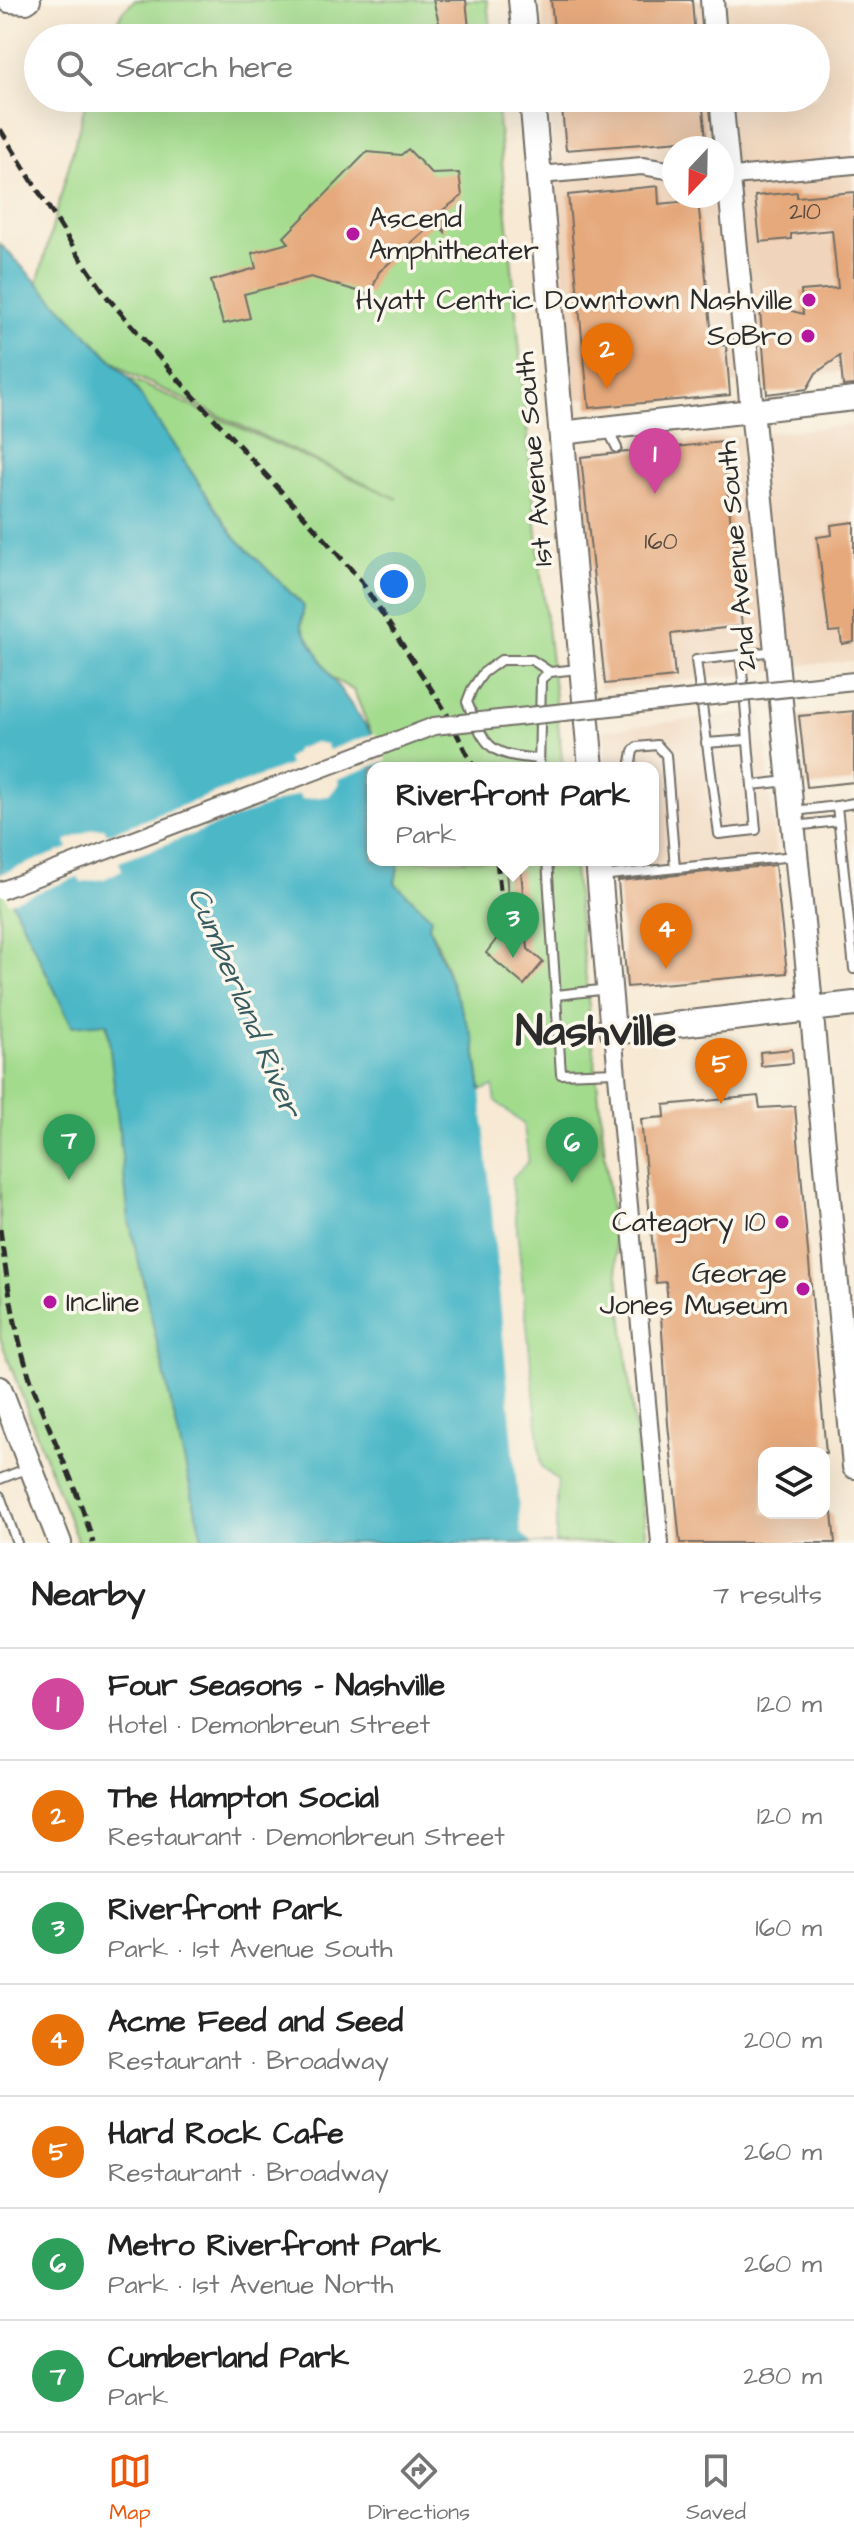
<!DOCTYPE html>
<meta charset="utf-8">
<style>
body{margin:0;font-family:"Architects Daughter",sans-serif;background:#f2f2f2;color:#222}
.controls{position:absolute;right:24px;bottom:24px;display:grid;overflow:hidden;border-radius:16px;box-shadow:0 8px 32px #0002}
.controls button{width:72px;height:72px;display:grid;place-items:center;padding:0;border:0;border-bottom:2px solid #e0e0e0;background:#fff;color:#222;font:40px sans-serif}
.compass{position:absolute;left:662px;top:136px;width:72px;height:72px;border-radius:50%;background:#fff;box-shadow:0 8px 32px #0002;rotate:202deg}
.you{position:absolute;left:394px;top:584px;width:28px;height:28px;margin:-20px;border:6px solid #fff;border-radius:50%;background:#1a73e8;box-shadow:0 0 0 12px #1a73e833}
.badge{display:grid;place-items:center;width:52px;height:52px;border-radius:50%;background:#ea580c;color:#fff;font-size:26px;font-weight:700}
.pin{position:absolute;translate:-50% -66px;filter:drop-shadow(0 2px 4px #0008)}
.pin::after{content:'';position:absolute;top:42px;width:28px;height:24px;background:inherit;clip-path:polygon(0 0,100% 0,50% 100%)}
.popup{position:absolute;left:367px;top:762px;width:292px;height:104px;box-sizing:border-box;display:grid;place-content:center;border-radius:16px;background:#fff;filter:drop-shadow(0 2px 6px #0005);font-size:26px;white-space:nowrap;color:#767676}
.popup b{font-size:30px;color:#222}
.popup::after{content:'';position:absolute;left:50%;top:100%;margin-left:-16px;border:16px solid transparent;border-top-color:#fff}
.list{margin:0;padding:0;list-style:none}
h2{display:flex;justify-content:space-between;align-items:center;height:104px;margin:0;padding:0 32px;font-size:34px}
h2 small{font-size:26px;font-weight:400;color:#767676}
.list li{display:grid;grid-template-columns:52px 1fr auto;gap:24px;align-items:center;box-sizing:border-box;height:112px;padding:0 32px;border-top:2px solid #e0e0e0}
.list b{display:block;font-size:30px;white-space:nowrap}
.list p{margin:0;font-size:26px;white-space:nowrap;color:#767676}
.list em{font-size:26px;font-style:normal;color:#767676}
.icon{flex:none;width:44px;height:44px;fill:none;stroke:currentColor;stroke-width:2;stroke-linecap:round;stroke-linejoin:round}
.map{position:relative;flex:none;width:854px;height:1543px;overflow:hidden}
.search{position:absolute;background:#fff;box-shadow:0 8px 32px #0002;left:24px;right:24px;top:24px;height:88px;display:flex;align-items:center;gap:20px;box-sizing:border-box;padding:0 28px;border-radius:44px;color:#767676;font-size:30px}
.sheet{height:888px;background:#fff}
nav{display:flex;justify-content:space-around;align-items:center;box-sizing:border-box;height:112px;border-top:2px solid #e0e0e0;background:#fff;font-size:22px;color:#767676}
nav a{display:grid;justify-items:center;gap:4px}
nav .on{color:#ea580c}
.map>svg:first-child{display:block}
.built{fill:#f0d5bc;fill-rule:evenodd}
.green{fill:#a3db8d;stroke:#67835c;stroke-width:2}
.water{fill:#4bb7c7;stroke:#3b7179;stroke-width:2}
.pier{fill:#f7e9d3}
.building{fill:#e6a97c}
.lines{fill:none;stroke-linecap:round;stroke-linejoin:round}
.lane-casing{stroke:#726e66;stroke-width:12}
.street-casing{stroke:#726e66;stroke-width:20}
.secondary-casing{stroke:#726e66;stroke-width:26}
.primary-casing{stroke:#726e66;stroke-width:28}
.lane{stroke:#fff;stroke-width:8}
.street{stroke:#fff;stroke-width:16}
.secondary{stroke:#fff;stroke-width:22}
.primary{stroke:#fff;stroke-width:24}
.rail{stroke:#2b2b2b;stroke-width:5;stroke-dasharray:12 6;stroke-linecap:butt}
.street-bridge-casing{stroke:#726e66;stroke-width:20;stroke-linecap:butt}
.street-bridge{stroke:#fff;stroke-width:16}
.poi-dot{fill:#b5179e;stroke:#fbf7ec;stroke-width:3}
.labels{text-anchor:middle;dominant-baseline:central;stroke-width:7;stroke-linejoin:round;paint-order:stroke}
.number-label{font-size:24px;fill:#5a4a3f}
.poi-label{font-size:28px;fill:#2b2b2b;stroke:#fbf7ec;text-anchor:end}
.street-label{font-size:28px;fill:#2b2b2b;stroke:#fbf7ec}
.water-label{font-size:30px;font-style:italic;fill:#365c62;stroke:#fbf7ec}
.town-label{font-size:44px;font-weight:bold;fill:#2b2b2b;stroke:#fbf7ec}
</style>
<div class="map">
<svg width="854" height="1543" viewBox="0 0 854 1543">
<rect width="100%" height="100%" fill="#fbf7ec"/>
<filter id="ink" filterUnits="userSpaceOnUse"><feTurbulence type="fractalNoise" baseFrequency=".0125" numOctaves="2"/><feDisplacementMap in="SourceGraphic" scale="16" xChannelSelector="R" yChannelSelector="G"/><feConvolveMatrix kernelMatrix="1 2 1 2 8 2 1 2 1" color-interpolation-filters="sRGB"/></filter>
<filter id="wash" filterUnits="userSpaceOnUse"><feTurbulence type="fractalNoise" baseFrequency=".006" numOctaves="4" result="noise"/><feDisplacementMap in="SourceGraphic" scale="32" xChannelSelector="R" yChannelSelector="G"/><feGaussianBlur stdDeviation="1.8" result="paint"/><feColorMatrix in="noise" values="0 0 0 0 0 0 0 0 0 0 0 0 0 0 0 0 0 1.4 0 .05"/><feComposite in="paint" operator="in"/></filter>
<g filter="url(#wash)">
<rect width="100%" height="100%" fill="#f7e9d3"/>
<!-- built -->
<g class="built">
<path d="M542 0H854V371L573 400 549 98H816V38H545ZM674 148H722V196H674Z"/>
<polygon points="854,425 854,661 811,664 758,673 600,689 578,450"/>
<polygon points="763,711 776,861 698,869 708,981 629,990 626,986 624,972 615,860 653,860 653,768 607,768 604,730"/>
</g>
<!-- green -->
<g class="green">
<polygon points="135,0 487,0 491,38 110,38 122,12"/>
<polygon points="87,98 496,98 540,565 563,768 385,768 354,691 332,678 205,495 129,378 398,499 130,374 34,296"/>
<polygon points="399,860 573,860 647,1543 555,1543 557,1481 541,1467 511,1177 528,1161 523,1125 481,1091 474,1041 460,1009 438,945 429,927 395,883"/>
<polygon points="0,868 106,1022 209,1543 78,1543 0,1338"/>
</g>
<!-- water -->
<polygon class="water" points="0,244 129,378 234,536 304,606 301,626 332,678 371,733 385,768 373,768 373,860 399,860 395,883 431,917 429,927 474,1041 481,1091 493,1087 495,1101 523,1125 528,1161 511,1178 541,1467 557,1481 555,1543 203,1543 129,1220 107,1023 72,1026 0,877"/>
<!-- pier -->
<g class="pier">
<polygon points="375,733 387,761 338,779 339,784 329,796 302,799 299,794 119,862 122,870 104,879 81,882 78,877 9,903 0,886 0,874 68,848 66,841 92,829 104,828 107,834 289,765 287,759 297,749 315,742 326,744 329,750"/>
<polygon points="493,1087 495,1101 523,1125 528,1161 511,1178 541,1467 557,1481 555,1543 532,1543 521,1533 481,1091"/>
</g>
<g id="blocks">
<!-- building -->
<g class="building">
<polygon points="433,0 466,0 470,38 443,38"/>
<polygon points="551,0 692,0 695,38 555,38"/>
<polygon points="561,98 702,98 706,139 566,150"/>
<polygon points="408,149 432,174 459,173 462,196 443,210 445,232 435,222 379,272 370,295 311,277 244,294 250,318 223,324 211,281 256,268 252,253 289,243 284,237 367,152 401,155"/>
<polygon points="658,186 659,204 698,200 713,346 726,345 730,395 589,408 568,195"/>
<polygon points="797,192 797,197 854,192 854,385 843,386 840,356 816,373 807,389 767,394 760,311 785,309 803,314 801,291 838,288 832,230 791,234 791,239 760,242 755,196"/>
<polygon points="722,442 742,626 671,634 675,677 605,684 581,457"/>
<polygon points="854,522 854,642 842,644 840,631 829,632 817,537 832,535 831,525"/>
<polygon points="854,711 854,782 807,787 799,716"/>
<polygon points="775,865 787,973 627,987 618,881"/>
<polygon points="521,870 528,949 543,962 524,985 486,953 510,921 506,871"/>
<polygon points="792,1049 793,1063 761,1066 760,1052"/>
<polygon points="758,1096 760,1108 795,1106 826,1453 764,1453 764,1513 832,1513 835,1543 680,1543 668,1424 661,1316 669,1315 666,1282 656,1283 641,1119 665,1117 664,1105"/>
</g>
</g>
</g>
<g filter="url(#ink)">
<use href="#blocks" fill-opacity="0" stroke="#726e66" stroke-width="2"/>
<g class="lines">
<defs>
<g id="lane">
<polyline points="609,432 617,448"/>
<polyline points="775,651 696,660 719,834 756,830 752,785 788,781"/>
<path d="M740 655C746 698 747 741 752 785"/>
<polyline points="706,743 747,740"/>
<path d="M539 759C486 754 487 748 467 702L472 689 483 673 501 660H532L550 672"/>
<polyline points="539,768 541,679 550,672 578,669"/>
<polyline points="630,768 633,751 637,747 657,745 666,755 675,868"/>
<polyline points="854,803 837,806 854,969"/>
<polyline points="794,811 837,806"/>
<polyline points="795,826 838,821"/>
<polyline points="547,860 561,1074 616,1072"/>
<polyline points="600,876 794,856"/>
<polyline points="557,995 608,989"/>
<polyline points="0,1479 28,1468"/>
<polyline points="0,1496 17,1543"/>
</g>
<g id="street">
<polyline points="540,175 642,166 674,171"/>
<polyline points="722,177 854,165"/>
<polyline points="613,1032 660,1543"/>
</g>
<g id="secondary">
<polyline points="712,0 715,38"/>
<polyline points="9,1 26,2 29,0"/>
<polyline points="721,98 808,973 854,1467"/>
<polyline points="561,433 854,399"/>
<polyline points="0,1388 60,1543"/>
</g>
<g id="primary">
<polyline points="521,0 525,38"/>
<polyline points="532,98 591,768"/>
<polyline points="598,860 613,1032 854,1004"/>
</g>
</defs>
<!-- lane casing -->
<use href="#lane" class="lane-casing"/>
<!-- street casing -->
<use href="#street" class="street-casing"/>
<!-- secondary casing -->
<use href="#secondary" class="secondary-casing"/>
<!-- primary casing -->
<use href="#primary" class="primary-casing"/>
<!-- lane -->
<use href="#lane" class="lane"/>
<!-- street -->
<use href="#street" class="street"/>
<!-- secondary -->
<use href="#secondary" class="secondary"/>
<!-- primary -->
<use href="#primary" class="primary"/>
<!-- rail -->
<g class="rail">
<polyline points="0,129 75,250 108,298 177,378 323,537 361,581 446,712 474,768"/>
<polyline points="497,860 503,920"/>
<path d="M0 1229C7 1281 14 1331 31 1381 50 1435 78 1487 93 1543"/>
</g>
<defs>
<polyline id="street-bridge" points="0,891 434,726 854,681"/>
</defs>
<!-- street-bridge casing -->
<use href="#street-bridge" class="street-bridge-casing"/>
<!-- street-bridge -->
<use href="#street-bridge" class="street-bridge"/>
</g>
</g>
<!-- markers -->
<g class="poi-dot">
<circle cx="353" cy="234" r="8"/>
<circle cx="809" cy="300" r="8"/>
<circle cx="808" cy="336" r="8"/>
<circle cx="782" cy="1222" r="8"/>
<circle cx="803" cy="1289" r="8"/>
<circle cx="50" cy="1302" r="8"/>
</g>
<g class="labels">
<!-- number labels -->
<g class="number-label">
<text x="805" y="212">210</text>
<text x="661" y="542">160</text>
</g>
<!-- poi labels -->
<g class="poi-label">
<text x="369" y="218" text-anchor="start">Ascend<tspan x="369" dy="32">Amphitheater</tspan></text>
<text x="793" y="300">Hyatt Centric Downtown Nashville</text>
<text x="792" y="336">SoBro</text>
<text x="766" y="1222">Category 10</text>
<text x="787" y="1273">George<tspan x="787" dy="32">Jones Museum</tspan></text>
<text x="66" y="1302" text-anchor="start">Incline</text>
</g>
<!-- street labels -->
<g class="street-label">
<text transform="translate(534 459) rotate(-95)">1st Avenue South</text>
<text transform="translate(737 556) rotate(-95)">2nd Avenue South</text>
</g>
<!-- water labels -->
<g class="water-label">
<text transform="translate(244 1002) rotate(67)">Cumberland River</text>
</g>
<!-- town labels -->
<g class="town-label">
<text x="596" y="1032">Nashville</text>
</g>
</g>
</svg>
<div class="controls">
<button><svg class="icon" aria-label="layers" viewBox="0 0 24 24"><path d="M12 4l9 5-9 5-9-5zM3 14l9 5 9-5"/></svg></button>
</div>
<svg class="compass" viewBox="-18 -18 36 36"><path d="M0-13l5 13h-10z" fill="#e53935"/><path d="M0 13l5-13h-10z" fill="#767676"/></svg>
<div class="you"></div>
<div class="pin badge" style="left:655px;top:494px;background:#d1479c">1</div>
<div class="pin badge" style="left:607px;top:389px;background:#e8710a">2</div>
<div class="pin badge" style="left:513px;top:958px;background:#2e9e5b">3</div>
<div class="popup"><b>Riverfront Park</b>Park</div>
<div class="pin badge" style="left:666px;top:969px;background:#e8710a">4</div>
<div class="pin badge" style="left:721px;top:1104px;background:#e8710a">5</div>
<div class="pin badge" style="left:572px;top:1183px;background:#2e9e5b">6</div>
<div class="pin badge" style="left:69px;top:1180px;background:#2e9e5b">7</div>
<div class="search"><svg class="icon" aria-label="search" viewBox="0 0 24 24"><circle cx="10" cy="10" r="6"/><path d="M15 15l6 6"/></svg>Search here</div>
</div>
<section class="sheet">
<h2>Nearby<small>7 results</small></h2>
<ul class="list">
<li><span class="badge" style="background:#d1479c">1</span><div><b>Four Seasons - Nashville</b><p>Hotel · Demonbreun Street</p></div><em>120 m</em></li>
<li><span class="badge" style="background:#e8710a">2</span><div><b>The Hampton Social</b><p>Restaurant · Demonbreun Street</p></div><em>120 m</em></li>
<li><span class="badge" style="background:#2e9e5b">3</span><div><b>Riverfront Park</b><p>Park · 1st Avenue South</p></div><em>160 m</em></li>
<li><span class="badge" style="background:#e8710a">4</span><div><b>Acme Feed and Seed</b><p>Restaurant · Broadway</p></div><em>200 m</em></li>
<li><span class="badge" style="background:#e8710a">5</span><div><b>Hard Rock Cafe</b><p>Restaurant · Broadway</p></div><em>260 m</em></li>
<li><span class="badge" style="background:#2e9e5b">6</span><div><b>Metro Riverfront Park</b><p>Park · 1st Avenue North</p></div><em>260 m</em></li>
<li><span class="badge" style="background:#2e9e5b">7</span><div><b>Cumberland Park</b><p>Park</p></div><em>280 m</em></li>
</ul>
</section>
<nav>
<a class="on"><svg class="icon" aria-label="map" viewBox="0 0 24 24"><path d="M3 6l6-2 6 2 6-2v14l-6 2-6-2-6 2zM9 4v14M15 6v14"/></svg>Map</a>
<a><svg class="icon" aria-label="directions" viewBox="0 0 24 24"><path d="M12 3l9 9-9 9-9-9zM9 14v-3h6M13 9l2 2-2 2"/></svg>Directions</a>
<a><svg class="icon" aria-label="saved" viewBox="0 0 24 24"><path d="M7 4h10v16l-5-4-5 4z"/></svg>Saved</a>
</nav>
